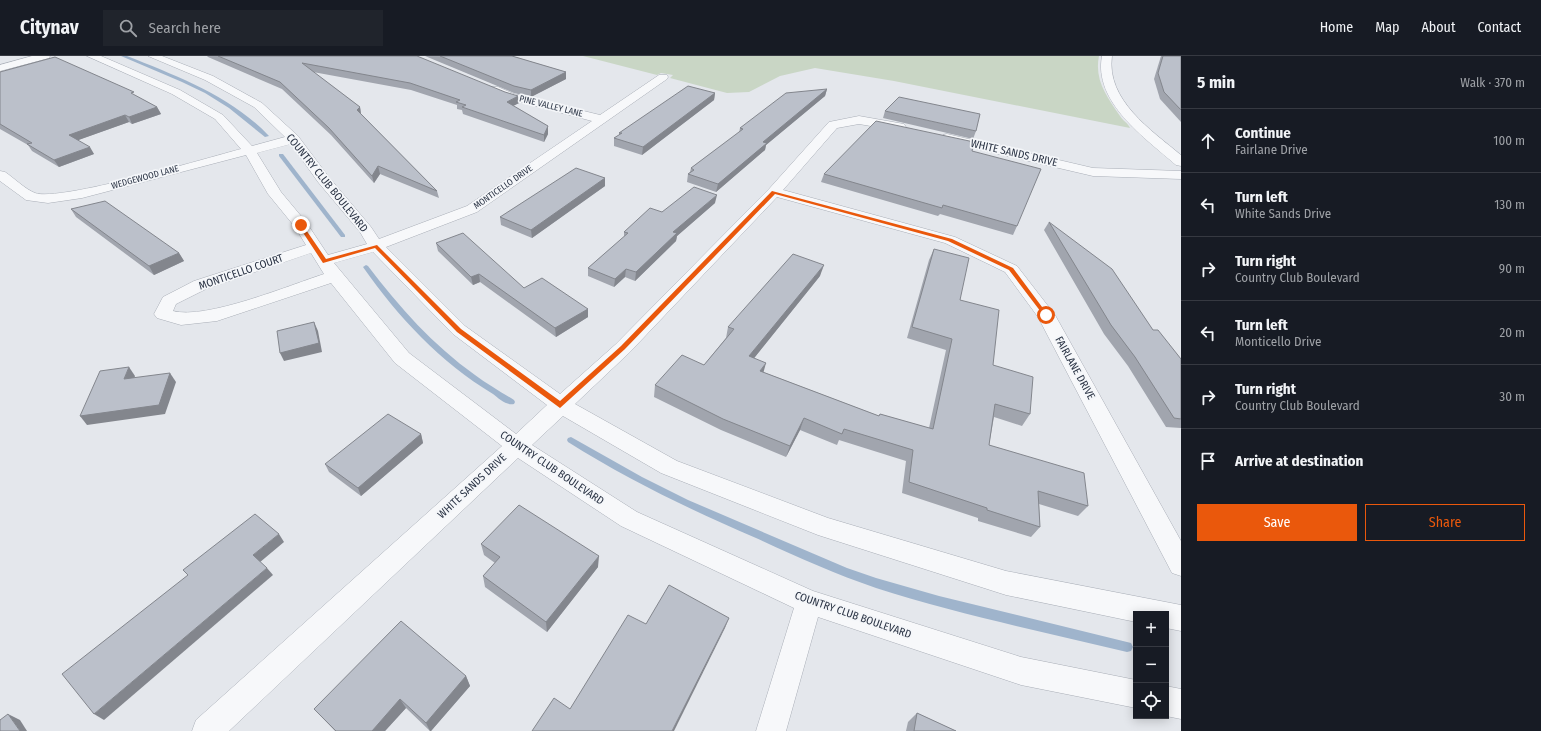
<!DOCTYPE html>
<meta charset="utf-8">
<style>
body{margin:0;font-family:"Fira Sans Condensed",sans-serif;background:#20242c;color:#f1f3f6}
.controls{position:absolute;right:12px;bottom:12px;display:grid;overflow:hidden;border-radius:0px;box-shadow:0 2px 10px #0003}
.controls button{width:36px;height:36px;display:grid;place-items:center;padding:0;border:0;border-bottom:1px solid #363941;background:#171b24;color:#f1f3f6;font:20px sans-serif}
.stop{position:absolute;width:12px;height:12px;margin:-9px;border:3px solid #ea580c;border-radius:50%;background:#fff}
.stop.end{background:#ea580c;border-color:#fff;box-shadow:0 1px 4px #0008}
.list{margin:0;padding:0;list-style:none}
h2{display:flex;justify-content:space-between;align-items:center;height:52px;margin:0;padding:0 16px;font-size:17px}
h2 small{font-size:13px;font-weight:400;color:#9ea1a6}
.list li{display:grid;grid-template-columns:26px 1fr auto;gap:12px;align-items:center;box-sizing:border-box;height:64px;padding:0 16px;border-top:1px solid #363941}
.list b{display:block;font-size:15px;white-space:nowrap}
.list p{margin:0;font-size:13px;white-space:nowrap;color:#9ea1a6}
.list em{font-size:13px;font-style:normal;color:#9ea1a6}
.actions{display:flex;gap:8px;padding:12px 16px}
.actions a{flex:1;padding:9px 0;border:1px solid #ea580c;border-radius:0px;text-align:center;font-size:14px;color:#ea580c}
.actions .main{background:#ea580c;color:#fff}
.icon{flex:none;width:22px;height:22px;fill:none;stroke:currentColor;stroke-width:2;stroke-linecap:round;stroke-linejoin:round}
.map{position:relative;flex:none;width:1181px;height:675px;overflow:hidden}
header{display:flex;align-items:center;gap:24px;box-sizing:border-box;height:56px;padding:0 20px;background:#171b24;border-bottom:1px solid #363941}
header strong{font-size:19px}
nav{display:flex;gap:22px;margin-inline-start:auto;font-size:14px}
.search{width:280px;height:36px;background:#20242c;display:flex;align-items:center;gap:10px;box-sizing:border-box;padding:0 14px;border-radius:0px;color:#9ea1a6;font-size:15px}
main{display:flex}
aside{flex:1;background:#171b24}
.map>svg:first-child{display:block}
.green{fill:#c9d6c5}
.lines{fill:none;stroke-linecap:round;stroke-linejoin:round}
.stream{fill:#9fb4cc;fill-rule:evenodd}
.minor-casing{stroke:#a9aeb7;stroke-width:1}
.tertiary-casing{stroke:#a9aeb7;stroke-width:1}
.minor{fill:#f7f8fa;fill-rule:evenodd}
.tertiary{fill:#f7f8fa;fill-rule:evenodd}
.wall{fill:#a1a5ae}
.shaded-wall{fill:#83868d}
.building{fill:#bbc0ca;stroke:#83868d}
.route{fill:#ea580c}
.labels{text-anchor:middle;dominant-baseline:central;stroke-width:3.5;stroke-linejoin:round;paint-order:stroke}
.far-street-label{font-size:9px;fill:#2b3445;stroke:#f4f6f9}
.street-label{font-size:11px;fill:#2b3445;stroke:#f4f6f9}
</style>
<header>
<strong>Citynav</strong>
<div class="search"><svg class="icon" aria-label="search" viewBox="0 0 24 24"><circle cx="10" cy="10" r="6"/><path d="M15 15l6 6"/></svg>Search here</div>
<nav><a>Home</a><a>Map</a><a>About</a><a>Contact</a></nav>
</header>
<main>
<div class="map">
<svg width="1181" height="675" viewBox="0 0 1181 675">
<rect width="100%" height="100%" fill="#e4e7ec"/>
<!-- green -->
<path class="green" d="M583 0H1099C1094 24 1107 41 1120 60 1123 65 1128 67 1130 72L894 25 815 12 780 20 749 36 727 37 670 22 673 19 661 17 657 19Z"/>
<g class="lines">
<!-- stream -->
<g class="stream">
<path d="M121 0H127C177 20 231 40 269 80L265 81 229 52 205 37 182 26Z"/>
<polygon points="279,98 283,98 345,179 345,181 341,181 279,100"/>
<path d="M366 209 368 210C399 251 433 289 475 319 487 328 501 336 514 344L515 346 514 348C507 350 498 342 493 338 440 306 398 261 363 211Z"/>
<path d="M571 381 642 421 688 444 847 512 876 522 939 540 1127 586 1131 587 1133 591 1131 595 1127 596C1043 576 958 558 876 532 835 518 795 500 756 482 691 454 628 424 568 386L567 384 568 382Z"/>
</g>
<defs>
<g id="minor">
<path d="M87 0H101L180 34 223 59 252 90 285 81 254 51 205 24 148 0H162L213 20 262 47 298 80 328 120 371 171 379 183 467 150 592 65 506 42 490 35 489 33 490 31H498L514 38 600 59 659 19H667L668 21 667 23 477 156 386 191 465 270 560 338 616 288 769 133 829 66 859 60 904 68 906 71 904 74 900 75 859 68 837 72 783 134 955 181 1017 210 1055 259 1181 485V520L1172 517 1038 261 1005 216 945 187 777 141 630 296 575 348 677 405 828 462 1006 515 1181 549V575L1166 572V558H1136V566L1006 539 818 479 661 417 563 360 532 389 637 456 813 535 1021 601 1136 624V652L1021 629 818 561 786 675H756L794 552 621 470 518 402 229 675H192L196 664 502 390 395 307 331 227 217 265 181 269 157 262 154 258 163 241 194 225 306 189 295 171 268 138 246 99 82 142 48 147 26 144 0 125V115L5 116C14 122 25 133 35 137 59 146 207 102 241 93L215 63 172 38ZM291 88 318 126 360 176 367 188 328 199 306 166 281 136 257 97ZM373 196 453 278 547 349 516 378 409 297 334 207ZM311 197 324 218C290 229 206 264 173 255L176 248 206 233Z"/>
<polygon points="947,78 1093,112 1181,115 1181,123 1093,120 943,85 941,82 943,79"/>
<polygon points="1166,630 1181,633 1181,663 1166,660"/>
</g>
<g id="tertiary">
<polygon points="32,0 50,0 49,2 0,15 0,9"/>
<path d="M1102 0H1112C1106 44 1151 74 1181 99V110L1176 109C1145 82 1093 46 1102 0Z"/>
</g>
</defs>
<!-- minor casing -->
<use href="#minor" class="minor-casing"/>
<!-- tertiary casing -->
<use href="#tertiary" class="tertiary-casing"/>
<!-- minor -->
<use href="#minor" class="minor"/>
<!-- tertiary -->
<use href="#tertiary" class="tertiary"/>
</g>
<!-- wall -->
<g class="wall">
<polygon points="207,0 417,0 519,47 513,50 548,70 548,78 544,86 463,58 462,54 457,53 457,49 411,34 313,16 360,51 361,58 437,135 439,142 380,118 374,127 331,79 282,33 208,1"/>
<polygon points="425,0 512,0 566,16 566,23 531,41 514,37"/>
<polygon points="1161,0 1181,0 1181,66 1160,43 1154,23"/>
<polygon points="0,16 136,40 157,51 161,58 132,68 129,66 78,84 94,98 59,111 32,95 28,89 0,73"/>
<polygon points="827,33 825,40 766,89 765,94 716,136 687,126 688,118 690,116 691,112 739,77 740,72"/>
<polygon points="715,37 714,44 642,99 614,90 614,82 619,79 619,77"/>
<polygon points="885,55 976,75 973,83 883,62"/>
<polygon points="972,95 1017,170 1013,179 940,158 938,160 821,126 824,118"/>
<polygon points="605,122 605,130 532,182 501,169 500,161"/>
<polygon points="715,147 677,180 676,185 635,225 625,221 614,231 588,220 588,212 624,181 624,176 662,156"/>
<polygon points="71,153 179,197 184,205 154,219 76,161"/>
<polygon points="1049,166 1181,303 1181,372 1166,371 1128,310 1104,278 1044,174"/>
<polygon points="436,187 524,232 588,253 588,261 556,281 480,226 473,229 438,195"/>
<polygon points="934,193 993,309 1030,358 1022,370 994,361 989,389 1088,450 1078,460 1039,448 1040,471 1031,481 978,465 978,462 902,437 906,405 839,384 837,389 800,374 786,401 721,374 654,341 655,329 704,309 726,282 728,271 820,220 754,302 763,316 879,360 880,358 929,372 946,294 907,282 929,204"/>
<polygon points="421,378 423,387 361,440 329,416 325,408"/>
<polygon points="481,488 598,511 547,576 485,531 483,520 495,507 484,499"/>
<polygon points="466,620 470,630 431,675 430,675 406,652 385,675 335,675 314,653"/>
<polygon points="917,657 956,675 906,675 908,666"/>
</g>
<!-- shaded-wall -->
<g class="shaded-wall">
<polygon points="566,16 566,23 531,41 531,34"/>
<polygon points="827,33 825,40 766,89 765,94 716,136 718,128 763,86"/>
<polygon points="715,37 714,44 642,99 643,91"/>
<polygon points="518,40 519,47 507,53 507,46"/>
<polygon points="157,51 161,58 132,68 129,61"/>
<polygon points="360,51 361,58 359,62 357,54"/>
<polygon points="125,59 129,66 73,86 69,79"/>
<polygon points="548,70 548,78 544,86 544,79"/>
<polygon points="90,91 94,98 59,111 54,104"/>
<polygon points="378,110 380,118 374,127 372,120"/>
<polygon points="605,122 605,130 532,182 531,174"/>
<polygon points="717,139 715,147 677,180 676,185 635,225 636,216 673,176"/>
<polygon points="179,197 184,205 154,219 149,210"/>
<polygon points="824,209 820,220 747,311 749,300"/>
<polygon points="626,213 625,221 614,231 615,223"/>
<polygon points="479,218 480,226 473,229 471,221"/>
<polygon points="588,253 588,261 556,281 555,272"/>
<polygon points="314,266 318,275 322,296 284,305 280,297"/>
<polygon points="766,307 763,318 760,315"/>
<polygon points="129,311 135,320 131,332 124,323"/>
<polygon points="170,317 176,326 165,358 87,369 80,360"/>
<polygon points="804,362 800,374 786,401 790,390"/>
<polygon points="421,378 423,387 361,440 358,432"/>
<polygon points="279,478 284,486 259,507 253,499"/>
<polygon points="599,500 598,511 547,576 546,566"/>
<polygon points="267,512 273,519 104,664 94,658"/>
<polygon points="729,562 725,572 674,675 672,675"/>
<polygon points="466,620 470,630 431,675 430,675 426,667"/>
<polygon points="400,643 406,652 385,675 372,675"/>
<polygon points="8,658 20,664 27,675 20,675"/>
</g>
<!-- building -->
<g class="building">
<polygon points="218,0 417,0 505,36 518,40 507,46 548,70 544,79 462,51 466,49 456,46 460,44 410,27 302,7 360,51 357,54 437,135 378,110 372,120 329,72 280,26"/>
<polygon points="440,0 512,0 566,16 531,34 514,30"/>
<polygon points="1163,0 1181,0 1181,54 1164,36 1158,17"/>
<polygon points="55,1 134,36 131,37 157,51 129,61 125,59 69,79 90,91 54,104 27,88 32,87 0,68 0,16"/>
<polygon points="688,30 715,37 643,91 614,82 622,77 619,77"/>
<polygon points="827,33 763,86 767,87 718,128 688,118 694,114 691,112 743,73 740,72 786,37"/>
<polygon points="899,41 980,58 976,75 885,55"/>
<polygon points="876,65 974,86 972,95 1041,113 1017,170 943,149 942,152 824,118"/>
<polygon points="576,112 605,122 531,174 500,161"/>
<polygon points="694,131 717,139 673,176 677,177 636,216 626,213 615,223 588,212 628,177 624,176 650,152 662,156"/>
<polygon points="105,145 179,197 149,210 71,153"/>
<polygon points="1049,166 1112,213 1153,274 1158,274 1181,303 1181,363 1174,362 1135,301 1111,269"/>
<polygon points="463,177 524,232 542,222 588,253 555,272 479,218 471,221 436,187"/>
<polygon points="934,193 969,202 960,244 999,254 993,309 1033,321 1030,358 995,348 989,389 1084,417 1088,450 1038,435 1040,471 987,454 987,452 909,426 913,394 844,373 842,378 804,362 790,390 723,363 655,329 682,299 704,309 734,273 728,271 793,198 824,209 749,300 766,307 760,315 879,360 880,358 933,373 952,283 912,271"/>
<polygon points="314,266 319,287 280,297 277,275"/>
<polygon points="129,311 124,323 170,317 159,349 80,360 100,315"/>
<polygon points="388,358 421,378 358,432 325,408"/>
<polygon points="519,449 599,500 546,566 483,520 500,501 481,488"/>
<polygon points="255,458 279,478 253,499 267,512 94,658 62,618 188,519 183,514"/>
<polygon points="669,529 729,562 672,675 532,675 554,642 570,653 628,559 646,568"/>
<polygon points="401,565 466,620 426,667 400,643 372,675 336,675 314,653"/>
<polygon points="917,657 956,675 914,675"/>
<polygon points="8,658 20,675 0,675 0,664"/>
</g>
<!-- route -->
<polygon class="route" points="772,135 952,183 1013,212 1048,259 1044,260 1009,214 948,185 775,138 625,293 560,352 457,276 375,192 323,207 298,169 302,168 326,203 377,189 461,273 560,345 621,290"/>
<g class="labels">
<!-- far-street labels -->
<g class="far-street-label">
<text transform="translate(551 50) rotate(14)">PINE VALLEY LANE</text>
<text transform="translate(145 121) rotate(-15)">WEDGEWOOD LANE</text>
<text transform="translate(503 131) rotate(-35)">MONTICELLO DRIVE</text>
</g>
<!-- street labels -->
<g class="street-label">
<text transform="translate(1014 97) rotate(13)">WHITE SANDS DRIVE</text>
<text transform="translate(327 127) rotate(51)">COUNTRY CLUB BOULEVARD</text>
<text transform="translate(241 216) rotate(-19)">MONTICELLO COURT</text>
<text transform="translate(1075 312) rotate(61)">FAIRLANE DRIVE</text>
<text transform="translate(552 412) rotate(34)">COUNTRY CLUB BOULEVARD</text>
<text transform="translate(472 430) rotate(-43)">WHITE SANDS DRIVE</text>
<text transform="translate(853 559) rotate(19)">COUNTRY CLUB BOULEVARD</text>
</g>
</g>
</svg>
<div class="controls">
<button>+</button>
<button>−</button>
<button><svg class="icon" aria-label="locate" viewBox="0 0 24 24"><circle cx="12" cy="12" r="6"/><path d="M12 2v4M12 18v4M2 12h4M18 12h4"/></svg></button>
</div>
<div class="stop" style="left:1046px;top:259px"></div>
<div class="stop end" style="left:301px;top:169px"></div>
</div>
<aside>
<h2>5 min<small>Walk · 370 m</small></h2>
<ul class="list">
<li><svg class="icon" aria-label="ahead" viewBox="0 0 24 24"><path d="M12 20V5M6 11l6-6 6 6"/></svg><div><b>Continue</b><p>Fairlane Drive</p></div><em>100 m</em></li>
<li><svg class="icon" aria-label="left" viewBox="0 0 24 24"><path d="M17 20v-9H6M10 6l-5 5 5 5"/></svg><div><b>Turn left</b><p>White Sands Drive</p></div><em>130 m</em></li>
<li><svg class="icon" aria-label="right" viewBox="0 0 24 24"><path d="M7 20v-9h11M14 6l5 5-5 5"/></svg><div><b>Turn right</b><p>Country Club Boulevard</p></div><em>90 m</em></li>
<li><svg class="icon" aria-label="left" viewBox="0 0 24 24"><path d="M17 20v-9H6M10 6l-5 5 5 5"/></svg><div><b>Turn left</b><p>Monticello Drive</p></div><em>20 m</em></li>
<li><svg class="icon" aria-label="right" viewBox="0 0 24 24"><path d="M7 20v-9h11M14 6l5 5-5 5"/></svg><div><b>Turn right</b><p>Country Club Boulevard</p></div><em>30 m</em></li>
<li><svg class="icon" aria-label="arrive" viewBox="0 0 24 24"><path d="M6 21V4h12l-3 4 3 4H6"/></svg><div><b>Arrive at destination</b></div></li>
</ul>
<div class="actions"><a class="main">Save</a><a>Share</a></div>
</aside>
</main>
